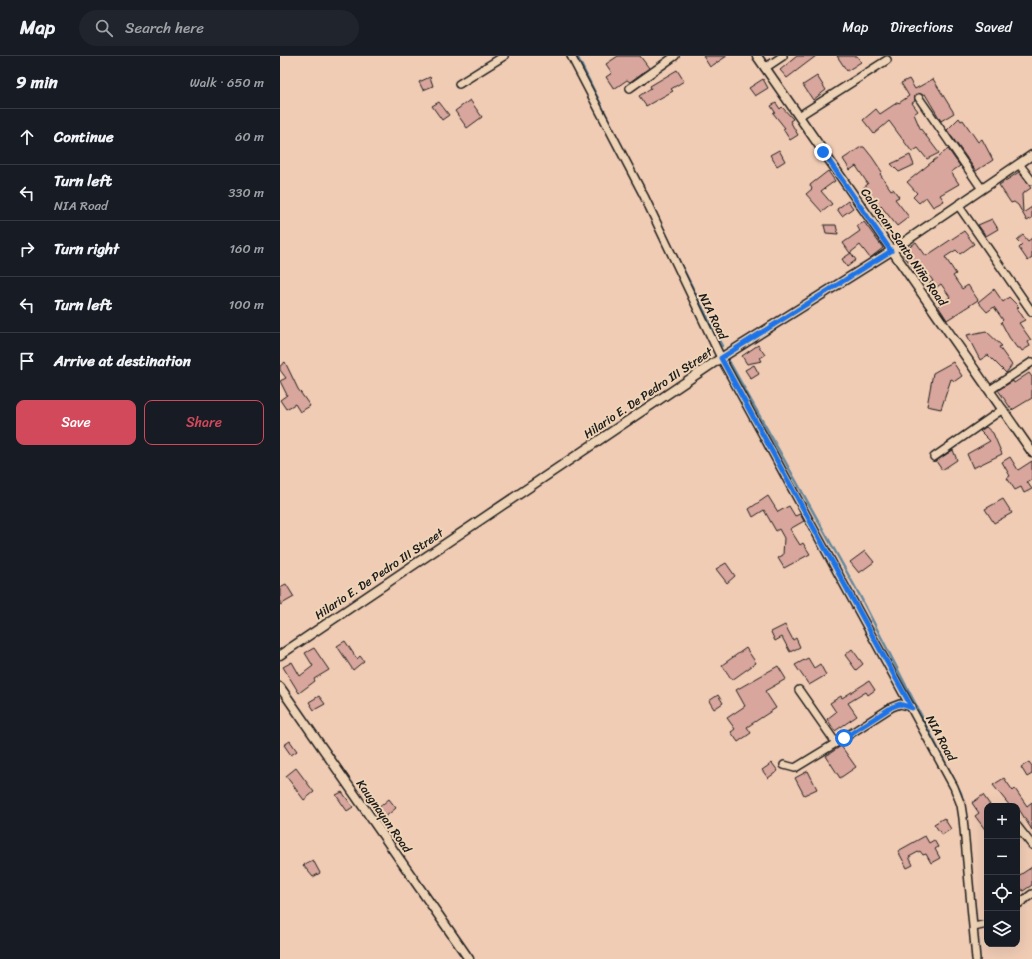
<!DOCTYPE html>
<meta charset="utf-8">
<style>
body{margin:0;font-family:Sriracha,sans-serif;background:#20242c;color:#f1f3f6}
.controls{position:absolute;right:12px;bottom:12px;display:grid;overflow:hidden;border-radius:8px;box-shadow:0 4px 16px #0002}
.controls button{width:36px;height:36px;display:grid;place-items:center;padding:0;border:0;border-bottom:1px solid #363941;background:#171b24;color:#f1f3f6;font:20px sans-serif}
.stop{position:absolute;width:12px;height:12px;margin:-9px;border:3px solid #1a73e8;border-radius:50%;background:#fff}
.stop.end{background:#1a73e8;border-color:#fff;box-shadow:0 1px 4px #0008}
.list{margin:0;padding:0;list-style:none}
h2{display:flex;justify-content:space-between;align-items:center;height:52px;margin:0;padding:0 16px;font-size:17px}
h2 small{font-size:13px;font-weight:400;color:#9ea1a6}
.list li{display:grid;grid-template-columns:26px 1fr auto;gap:12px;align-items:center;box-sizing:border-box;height:56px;padding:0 16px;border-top:1px solid #363941}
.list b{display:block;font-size:15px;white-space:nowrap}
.list p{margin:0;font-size:13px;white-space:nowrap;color:#9ea1a6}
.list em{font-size:13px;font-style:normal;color:#9ea1a6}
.actions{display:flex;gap:8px;padding:12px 16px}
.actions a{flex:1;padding:9px 0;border:1px solid #d1495b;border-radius:8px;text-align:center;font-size:14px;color:#d1495b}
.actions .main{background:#d1495b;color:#fff}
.icon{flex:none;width:22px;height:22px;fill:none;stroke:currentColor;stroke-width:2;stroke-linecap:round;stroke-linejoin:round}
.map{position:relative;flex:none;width:752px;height:903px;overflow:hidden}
header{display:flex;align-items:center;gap:24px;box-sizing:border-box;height:56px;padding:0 20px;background:#171b24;border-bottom:1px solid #363941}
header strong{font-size:19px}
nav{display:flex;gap:22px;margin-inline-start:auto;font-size:14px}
.search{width:280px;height:36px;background:#20242c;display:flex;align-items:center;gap:10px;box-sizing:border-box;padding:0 14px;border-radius:22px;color:#9ea1a6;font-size:15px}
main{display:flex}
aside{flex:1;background:#171b24}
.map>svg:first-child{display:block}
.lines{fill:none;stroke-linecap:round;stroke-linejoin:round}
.stream{stroke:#62879c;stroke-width:2.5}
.building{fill:#d8a69d;stroke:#1c1c1c}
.minor-casing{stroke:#1c1c1c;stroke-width:10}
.tertiary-casing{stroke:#1c1c1c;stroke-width:11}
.minor{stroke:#efd3b6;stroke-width:7}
.tertiary{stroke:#efd3b6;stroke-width:8}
.route{stroke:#1a73e8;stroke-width:5}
.labels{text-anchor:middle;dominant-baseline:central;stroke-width:4;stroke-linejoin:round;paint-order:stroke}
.street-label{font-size:12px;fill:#1c1c1c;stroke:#efd3b6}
</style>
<header>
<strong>Map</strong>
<div class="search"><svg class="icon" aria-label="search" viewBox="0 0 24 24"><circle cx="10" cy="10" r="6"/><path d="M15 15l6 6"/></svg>Search here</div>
<nav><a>Map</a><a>Directions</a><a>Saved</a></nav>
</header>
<main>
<aside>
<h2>9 min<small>Walk · 650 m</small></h2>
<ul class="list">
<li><svg class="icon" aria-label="ahead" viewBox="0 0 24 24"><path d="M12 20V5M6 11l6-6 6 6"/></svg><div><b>Continue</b></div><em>60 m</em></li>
<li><svg class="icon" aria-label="left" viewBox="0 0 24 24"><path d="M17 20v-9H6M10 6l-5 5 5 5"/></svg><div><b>Turn left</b><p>NIA Road</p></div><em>330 m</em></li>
<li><svg class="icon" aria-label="right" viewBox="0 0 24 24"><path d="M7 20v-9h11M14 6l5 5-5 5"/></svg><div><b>Turn right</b></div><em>160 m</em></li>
<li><svg class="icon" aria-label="left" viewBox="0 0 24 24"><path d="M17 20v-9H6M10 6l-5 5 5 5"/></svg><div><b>Turn left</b></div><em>100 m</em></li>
<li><svg class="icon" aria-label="arrive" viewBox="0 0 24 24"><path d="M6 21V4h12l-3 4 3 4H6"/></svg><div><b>Arrive at destination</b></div></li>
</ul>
<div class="actions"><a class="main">Save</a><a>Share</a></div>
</aside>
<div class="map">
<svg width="752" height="903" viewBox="0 0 752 903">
<rect width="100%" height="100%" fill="#f1ccb5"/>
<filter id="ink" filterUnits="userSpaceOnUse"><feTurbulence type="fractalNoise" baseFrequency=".025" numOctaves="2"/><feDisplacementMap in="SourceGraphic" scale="8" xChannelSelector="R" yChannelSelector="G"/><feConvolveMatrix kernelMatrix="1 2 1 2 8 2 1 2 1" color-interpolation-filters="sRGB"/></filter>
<g filter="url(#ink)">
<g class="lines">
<!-- stream -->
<g class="stream">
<polyline points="297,0 341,89"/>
<polyline points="386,179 442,290"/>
<polyline points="449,305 579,538 681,737 684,750"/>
</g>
</g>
<!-- building -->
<g class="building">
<polygon points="338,0 360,0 369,12 350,26 347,24 334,33 326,21 332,17 326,8"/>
<polygon points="423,0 447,0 430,11"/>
<polygon points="517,0 536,0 507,22 500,14"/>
<polygon points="557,0 577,0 581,6 567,15"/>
<polygon points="397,14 404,25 391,33 393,35 366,50 359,40 371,32 370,30"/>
<polygon points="537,20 546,34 533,44 523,29"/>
<polygon points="150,21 153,30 143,34 139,26"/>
<polygon points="483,23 488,32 475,40 469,32"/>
<polygon points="629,23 635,33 653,23 674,57 661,65 645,38 643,39 638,37 635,40 635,45 632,47 638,55 634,58 640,72 659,97 647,103 638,92 632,96 609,65 594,78 583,64 596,53 600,58 618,46 619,47 629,40 621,27"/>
<polygon points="190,44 202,61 187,72 175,55"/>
<polygon points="159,46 169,59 162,64 152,50"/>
<polygon points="496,47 500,53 502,51 513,63 510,65 518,79 510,84 503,73 505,72 493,57 495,56 491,50"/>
<polygon points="679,62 681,65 683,64 698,86 702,83 713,104 696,115 667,74"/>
<polygon points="581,91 584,91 592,101 602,116 600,118 611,134 613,133 619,141 615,143 629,161 617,170 601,150 600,152 593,144 591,145 583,132 588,128 576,110 570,114 563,103"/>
<polygon points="668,93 680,110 671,116 679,128 660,139 664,145 653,151 646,141 639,147 633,141 637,137 627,126"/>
<polygon points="499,94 505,105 497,110 490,99"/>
<polygon points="630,99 634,109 619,116 611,108"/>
<polygon points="548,115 555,125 541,135 552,148 542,156 526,138 532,133 530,129"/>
<polygon points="739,116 751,132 742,138 743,157 752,151 752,162 747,165 738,149 734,146 731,147 719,129"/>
<polygon points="568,145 573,152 562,160 557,153"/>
<polygon points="712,163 718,173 706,180 698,169"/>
<polygon points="584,166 603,192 590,202 580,189 570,197 563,187 580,175 577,170"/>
<polygon points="544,169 556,169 558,178 546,177"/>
<polygon points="684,175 694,188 680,198 676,194 665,201 676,218 673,220 682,233 688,229 698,244 667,264 658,250 670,241 661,228 650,236 646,230 653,225 644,212 636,216 622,197 636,186 646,200"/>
<polygon points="743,179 748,185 752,182 752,202 748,205 739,192 742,189 737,184"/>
<polygon points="571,197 576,204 567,211 562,203"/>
<polygon points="714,233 723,246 729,241 739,251 737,252 745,264 739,267 751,284 748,286 750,290 742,295 740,292 737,292 729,281 721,266 723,264 714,251 707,256 698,246"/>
<polygon points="706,275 722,290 719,291 732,309 726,317 708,299 700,304 687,279"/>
<polygon points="478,289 485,299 480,302 482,305 467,308 462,300"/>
<polygon points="5,306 18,333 30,350 20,356 15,348 6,353 0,344 7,339 0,325 6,322 0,314 0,310"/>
<polygon points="673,306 682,320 675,325 671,323 661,353 647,350 653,317"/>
<polygon points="474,309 479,318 471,323 465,314"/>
<polygon points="749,317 752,321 752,342 732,354 718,334 733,325 734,327"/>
<polygon points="706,371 713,377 722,398 693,412 687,398 710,385 700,375"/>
<polygon points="673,394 677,404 662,414 656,405"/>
<polygon points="730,401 738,414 752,405 752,423 747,426 752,433 744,437 741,431 735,434 727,422 730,420 722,406"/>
<polygon points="488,440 498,456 509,450 515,460 520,458 524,465 510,473 520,489 523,487 530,498 504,512 498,502 503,499 504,482 499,473 496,475 484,454 473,461 469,453"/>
<polygon points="723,443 732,457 714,467 705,453"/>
<polygon points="585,495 594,506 579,517 570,506"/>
<polygon points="446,507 455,520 447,527 436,513"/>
<polygon points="6,528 14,541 0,549 0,531"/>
<polygon points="505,569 513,584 516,582 520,591 510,596 502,581 495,585 491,576"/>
<polygon points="65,585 77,603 80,600 84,605 73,614 57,590"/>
<polygon points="34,592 49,614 34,623 35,625 19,637 3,611 12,606 20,620 33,610 25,597"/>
<polygon points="466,592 476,607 452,624 442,609"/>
<polygon points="572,593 583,608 576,614 565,599"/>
<polygon points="528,602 534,612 540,608 546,619 529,629 515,609"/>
<polygon points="498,610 506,623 485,635 496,652 467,671 471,677 458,686 451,676 455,673 447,662 465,650 456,634"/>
<polygon points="589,625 595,634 588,639 586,636 568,647 577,660 555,675 547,663 556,656 550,647 561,640 562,642"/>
<polygon points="438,639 443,647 434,653 429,645"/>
<polygon points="39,640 45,648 34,654 29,646"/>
<polygon points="10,685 17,695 11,699 4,689"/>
<polygon points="561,690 576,711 560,722 546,700"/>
<polygon points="749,706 752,710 752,718 747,721 741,711"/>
<polygon points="492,707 498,715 488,722 482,714"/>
<polygon points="16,712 34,736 24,744 6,720"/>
<polygon points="528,715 537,733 524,739 515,722"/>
<polygon points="724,722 733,735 735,733 747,750 752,746 752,774 737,750 730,750 713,729"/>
<polygon points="62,736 73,751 67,755 56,739"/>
<polygon points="703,739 710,749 707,750 707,776 695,760 699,757 692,747"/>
<polygon points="109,743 116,752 104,762 97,753"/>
<polygon points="664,762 671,773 662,779 654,768"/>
<polygon points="645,780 649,787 654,784 658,791 655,793 660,802 651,807 646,798 643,799 640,795 629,801 633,809 627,812 618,795"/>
<polygon points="33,804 40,817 33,821 23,809"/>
<polygon points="752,811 752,829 743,835 737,826 737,821"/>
</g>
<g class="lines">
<defs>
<g id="minor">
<polyline points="291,0 364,140 441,302 674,731 681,749 683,762 696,903"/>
<polyline points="485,12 503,0"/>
<polyline points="179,28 224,0"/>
<polyline points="350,32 395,0"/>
<polyline points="639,42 702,133"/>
<polyline points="519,60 607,4"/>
<polyline points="739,108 752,125"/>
<polyline points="678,149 752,256"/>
<polyline points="710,334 752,306"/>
<polyline points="654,401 723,353"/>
<polyline points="519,634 556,687 612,651 620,648 632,651"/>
<polyline points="504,709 515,712 556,687"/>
<polyline points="737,770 752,789"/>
<polyline points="737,849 752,838"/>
<polyline points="694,871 707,868"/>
</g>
<g id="tertiary">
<polyline points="477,0 752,396"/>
<polyline points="0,599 441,302 611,195 752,99"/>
<polyline points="0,631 189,903"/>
</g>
</defs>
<!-- minor casing -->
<use href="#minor" class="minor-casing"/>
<!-- tertiary casing -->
<use href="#tertiary" class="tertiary-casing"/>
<!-- minor -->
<use href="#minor" class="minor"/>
<!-- tertiary -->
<use href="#tertiary" class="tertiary"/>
</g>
</g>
<g class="lines" filter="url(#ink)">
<!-- route -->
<polyline class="route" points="543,96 611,195 441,302 632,652 620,648 612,651 564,682"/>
</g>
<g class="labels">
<!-- street labels -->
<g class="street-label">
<text transform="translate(624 191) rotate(55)">Caloocan-Santo Niño Road</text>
<text transform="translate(433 260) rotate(64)">NIA Road</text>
<text transform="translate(368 337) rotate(-34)">Hilario E. De Pedro III Street</text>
<text transform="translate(99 518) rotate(-34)">Hilario E. De Pedro III Street</text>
<text transform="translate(661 682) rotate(62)">NIA Road</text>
<text transform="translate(104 760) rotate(55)">Kaugnayan Road</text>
</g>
</g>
</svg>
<div class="controls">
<button>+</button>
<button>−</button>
<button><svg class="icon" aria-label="locate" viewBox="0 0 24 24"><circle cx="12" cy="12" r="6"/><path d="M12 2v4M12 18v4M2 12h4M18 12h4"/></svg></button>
<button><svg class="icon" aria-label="layers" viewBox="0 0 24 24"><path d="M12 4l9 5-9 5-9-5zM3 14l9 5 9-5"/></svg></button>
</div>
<div class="stop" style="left:564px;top:682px"></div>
<div class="stop end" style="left:543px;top:96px"></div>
</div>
</main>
